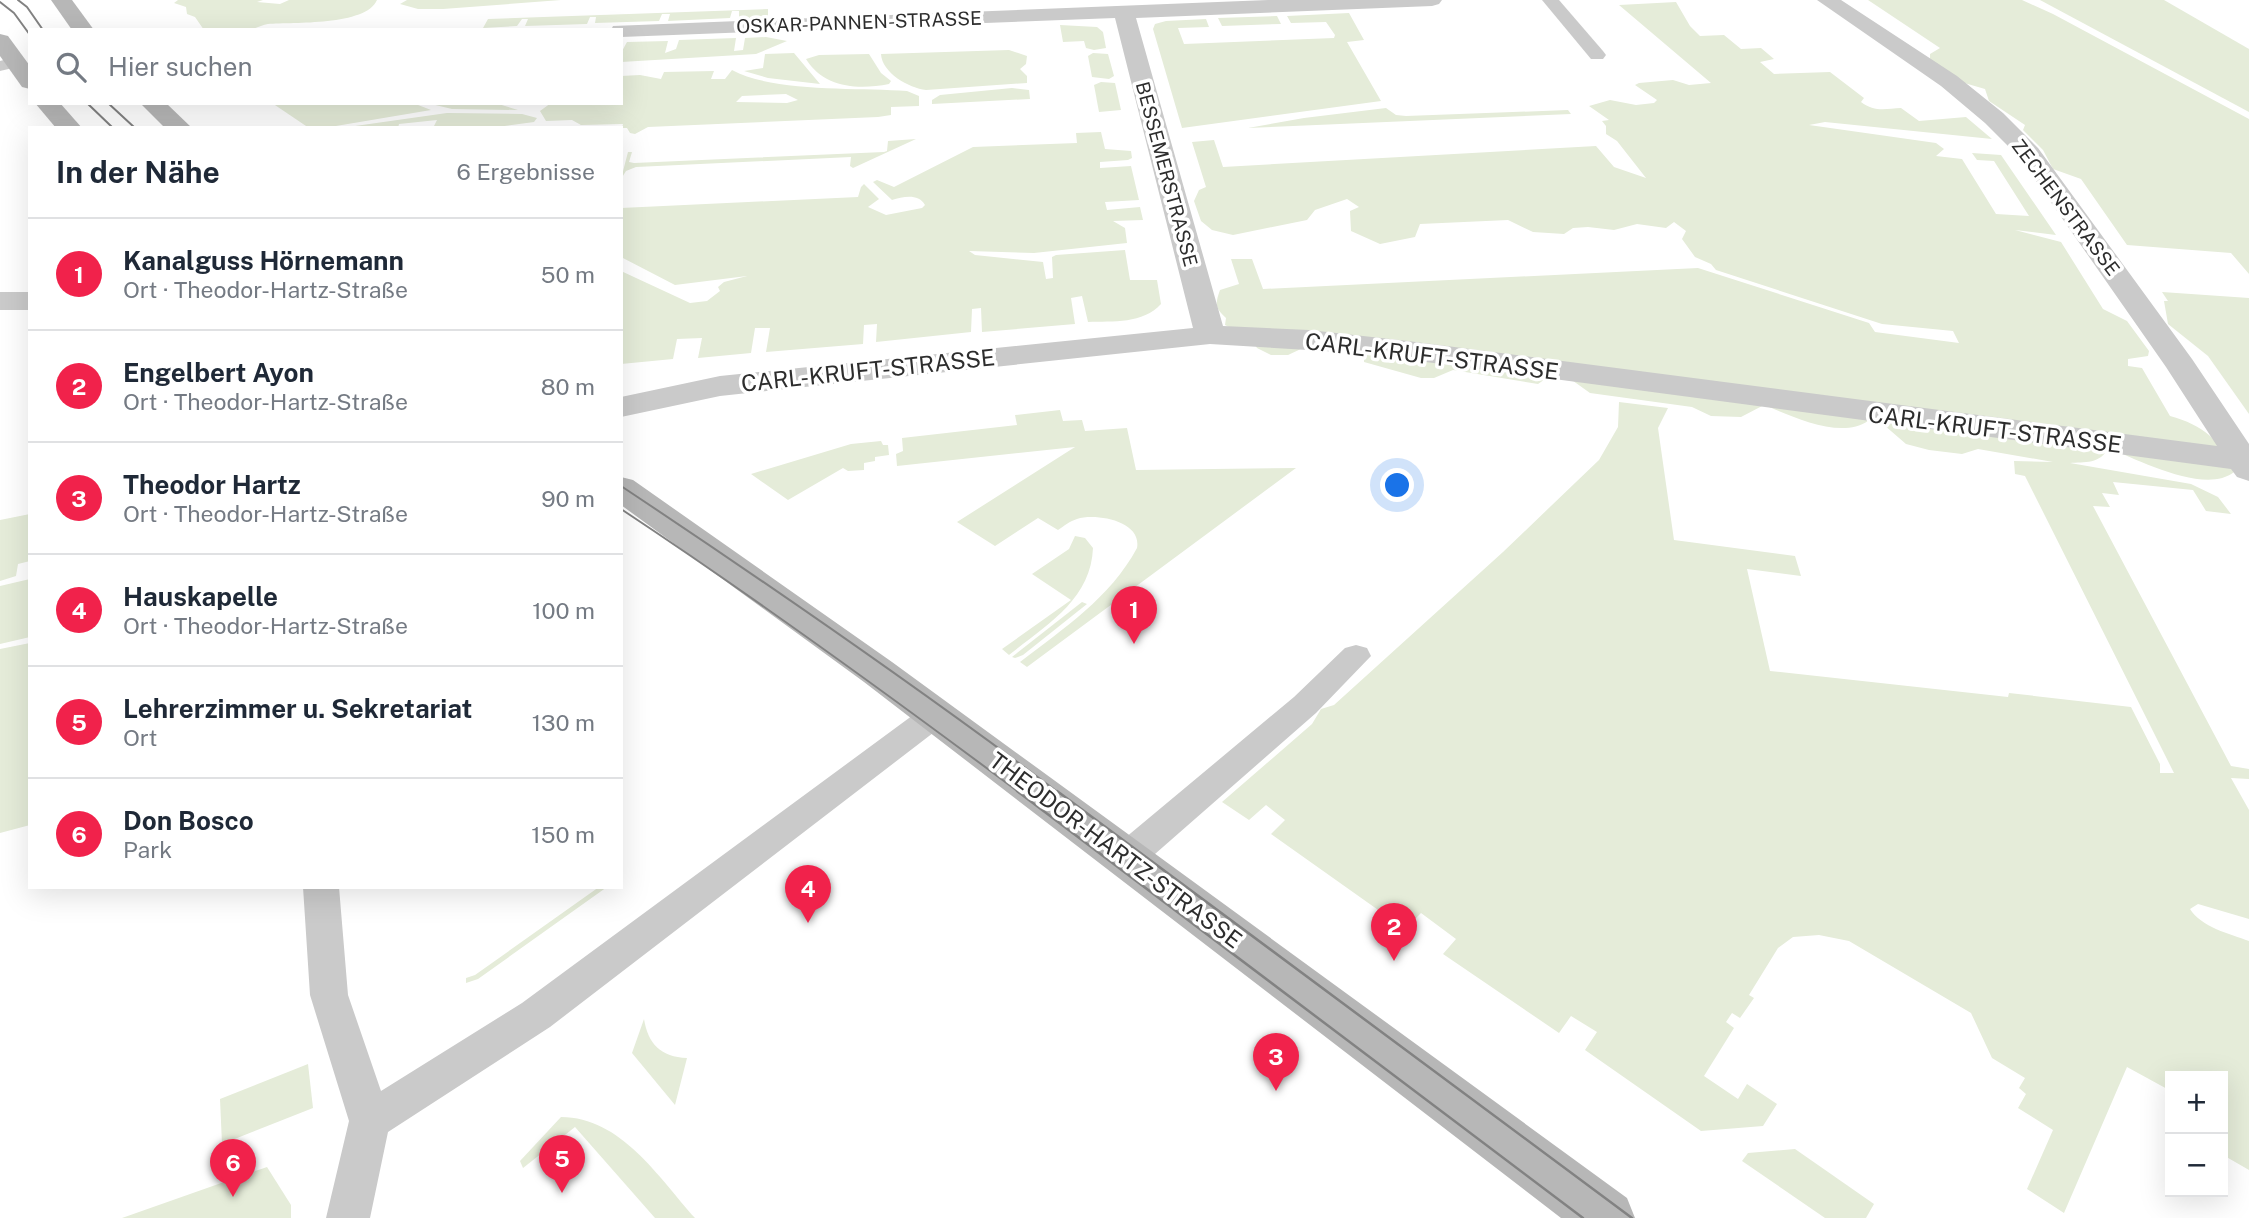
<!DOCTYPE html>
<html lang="de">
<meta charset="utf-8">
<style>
body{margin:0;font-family:"Public Sans",sans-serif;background:#f2f2f3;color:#1f2937}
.controls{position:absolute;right:21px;bottom:21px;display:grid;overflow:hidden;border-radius:0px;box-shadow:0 7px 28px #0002}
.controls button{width:63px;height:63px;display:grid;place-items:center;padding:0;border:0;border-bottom:2px solid #e0e1e3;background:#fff;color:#1f2937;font:35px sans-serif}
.you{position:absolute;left:1398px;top:486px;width:24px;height:24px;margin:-18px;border:5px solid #fff;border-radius:50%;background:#1a73e8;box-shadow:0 0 0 10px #1a73e833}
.badge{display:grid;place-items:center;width:46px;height:46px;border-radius:50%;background:#f1224b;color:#fff;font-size:23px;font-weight:700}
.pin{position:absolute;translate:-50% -58px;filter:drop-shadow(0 2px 4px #0008)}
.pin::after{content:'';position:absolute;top:37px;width:24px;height:21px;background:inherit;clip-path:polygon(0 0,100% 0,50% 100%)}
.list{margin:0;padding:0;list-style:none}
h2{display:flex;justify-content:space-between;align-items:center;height:91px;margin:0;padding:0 28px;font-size:30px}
h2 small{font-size:23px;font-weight:400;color:#747a83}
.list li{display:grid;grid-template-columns:46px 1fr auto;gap:21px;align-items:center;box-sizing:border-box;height:112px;padding:0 28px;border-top:2px solid #e0e1e3}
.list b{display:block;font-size:26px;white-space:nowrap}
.list p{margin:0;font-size:23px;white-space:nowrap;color:#747a83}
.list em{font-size:23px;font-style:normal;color:#747a83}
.icon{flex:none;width:38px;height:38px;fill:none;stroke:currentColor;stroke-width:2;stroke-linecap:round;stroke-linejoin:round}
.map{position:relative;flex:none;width:2249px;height:1218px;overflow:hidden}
.search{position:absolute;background:#fff;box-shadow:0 7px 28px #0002;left:28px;top:28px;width:595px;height:77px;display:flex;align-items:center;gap:18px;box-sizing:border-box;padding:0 24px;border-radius:0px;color:#747a83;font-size:26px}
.panel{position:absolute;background:#fff;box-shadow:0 7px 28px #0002;left:28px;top:126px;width:595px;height:763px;border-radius:0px}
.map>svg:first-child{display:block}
.green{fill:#e5ecd9;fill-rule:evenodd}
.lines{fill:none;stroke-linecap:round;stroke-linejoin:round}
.lane{fill:#cacaca;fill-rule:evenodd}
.street{fill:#cacaca;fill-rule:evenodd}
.secondary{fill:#b7b7b7;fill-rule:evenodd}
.tram-far1{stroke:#828282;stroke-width:2}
.tram{stroke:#828282;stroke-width:2.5}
.labels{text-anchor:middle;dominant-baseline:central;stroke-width:7;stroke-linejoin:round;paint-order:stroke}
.far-street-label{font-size:19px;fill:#2d2d2d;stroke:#fff}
.street-label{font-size:23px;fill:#2d2d2d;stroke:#fff}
</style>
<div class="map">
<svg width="2249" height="1218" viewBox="0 0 2249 1218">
<rect width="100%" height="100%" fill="#fff"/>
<!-- green -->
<g class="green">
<path d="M178 0H263L257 2 280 4 289 0H377C366 26 293 22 268 24 263 25 258 27 253 29 238 32 220 30 204 30L195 17 187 14 186 7 174 3Z"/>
<polygon points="407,0 561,0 443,9 418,9 400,4"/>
<polygon points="1868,0 2022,0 2053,14 2249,119 2249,274 2231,253 2127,245 2081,179 2053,169 2043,150 2023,130 2025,125 1989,101 1985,89 1954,80 1930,59 1930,54 1940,48"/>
<polygon points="2040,0 2164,0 2249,49 2249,112"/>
<path d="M1676 2 1690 26 1700 36 1724 35 1741 49 1761 48 1774 59 1760 62 1774 74 1830 72 1864 98 1861 102C1874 112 1885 109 1901 108L1919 121 1966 117 1992 139 1825 122 1809 125 1936 143 1944 149 1936 156 1962 159 1996 214 2029 216 1994 161 1977 160 1972 153 2001 155 2056 235 2015 230 2061 242 2103 309 2127 321 2149 351 2148 356 2128 359V366L2142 368 2170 416C2203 425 2222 441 2234 472 2205 495 2139 460 2108 448 2101 464 2084 462 2070 463L2191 484 2218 497 2231 514 2206 511 2193 490 2113 482 2119 495 2102 493 2110 507 2093 506 2231 766 2249 769V779L2231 778 2249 810V919L2198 904 2190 909C2201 927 2230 934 2249 941V1170L2223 1155V1076H2170V1100L2167 1098 2169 1090 2127 1067 2064 1213 2027 1189 2053 1130 2018 1108 2026 1094 2019 1088 2025 1078 1992 1058 1971 1013 1849 941 1819 935 1793 937 1778 948 1749 995 1754 998 1740 1018 1732 1013 1726 1022 1734 1028 1704 1076 1738 1099 1747 1084 1777 1104 1763 1126 1701 1131 1585 1050 1597 1032 1571 1016 1559 1033 1443 954 1456 939 1421 913 1405 929 1271 834 1285 820 1266 805 1249 820 1222 802 1312 724 1321 709 1334 705 1503 552 1599 460 1618 427 1619 402 1668 408 1658 428 1674 540 1795 556 1801 576 1747 569 1770 671 2008 697 2009 693 2131 707 2160 764V773H2174L2025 476 2015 474 2014 461 2053 462 1978 449 1962 454 1929 450 1906 444 1884 425 1868 421C1840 440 1792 416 1764 405L1741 417 1711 416 1692 407 1590 393 1562 373H1554L1538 384 1453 370 1434 378H1421L1364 362V352L1303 348 1288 355H1271L1257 348 1251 338 1225 325 1226 318C1215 308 1215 304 1220 290L1239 284 1231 259H1252L1263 289 1698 268 1869 323 1875 332 1959 343 1953 331 1882 324 1716 270 1711 264 1695 257 1682 239 1686 231 1674 222 1666 228 1637 224 1614 230 1588 227 1573 228 1564 234 1533 232 1508 220 1420 224 1415 237 1380 244 1351 231 1350 211 1359 207 1347 199 1315 210 1307 220 1233 235 1212 230 1201 221 1194 201 1199 190 1206 187 1192 142 1214 140 1223 167 1596 146 1614 167 1646 178 1617 141 1606 134V126L1602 121 1609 120 1589 106 1610 100 1636 105 1654 103 1657 100 1635 85 1639 83 1673 80 1689 85 1711 83 1619 5Z"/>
<polygon points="768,9 768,18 739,19 739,11 732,11 730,18 668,21 670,14 662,14 659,21 595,23 596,17 590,17 587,24 525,26 528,19 522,19 517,26 483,28 488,19"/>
<polygon points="1349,13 1364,40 1347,42 1381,101 1182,128 1153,29 1155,24 1166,21 1206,19 1209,27 1178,28 1184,44 1334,38 1335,35 1326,22 1291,23 1287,16"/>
<polygon points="1277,16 1281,24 1222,26 1218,18"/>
<polygon points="1060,25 1097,27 1103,32 1106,48 1094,50 1086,48 1084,41 1063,42"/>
<polygon points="766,37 787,41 756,54 621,62 621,53 627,42 668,41 665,53 676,49 679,40 736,38 734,51 743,50 745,38"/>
<path d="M1009 50 1027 56 1026 64 1020 69 1027 76V83L926 90C909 88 882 73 881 54Z"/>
<polygon points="794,53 820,84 768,78 744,71 763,68 765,54"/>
<polygon points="1093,53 1108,54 1114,76 1109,79 1092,77 1088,56"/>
<path d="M869 54 881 73 891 81 889 84C858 90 824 88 806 59L819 55Z"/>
<path d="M732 70C775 93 857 87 907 91L919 96V106L891 107V115L878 117 648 127 635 134 630 133 627 128H622L623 124 581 125 572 120 546 121 540 111 551 103H621V76L640 75 661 79 664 72 714 71 711 79H725ZM786 94 798 100 787 103 736 102 742 96Z"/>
<polygon points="1101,82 1115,83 1121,110 1099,112 1094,85"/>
<polygon points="1012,88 1029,90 1030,99 932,104 932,100 940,95"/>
<polygon points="272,103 413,103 431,110 324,128 309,128"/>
<polygon points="427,103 495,103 518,110 452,109"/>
<polygon points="1386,108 1396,115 1406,116 1568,110 1571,114 1248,128 1304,118"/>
<polygon points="447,113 522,114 537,118 534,122 490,128 433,128 437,120 399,124 398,128 341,128"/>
<path d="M1101 132 1105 149 1131 151 1132 158 1128 160 1100 162V168L1131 166 1139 200 1105 202 1107 210 1140 207 1143 220 1113 221 1125 228 1127 243 1034 253 969 251 975 255 1043 262 1046 279 1053 278 1052 257 1056 255 1125 250 1130 280H1157L1161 304C1143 324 1113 321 1088 322L1082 296 1071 298 1075 324 982 332 981 308 972 309 971 332 876 342 877 324 864 325 863 344 766 352 770 328H755L751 353 698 358 702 338 677 339 673 359 621 364V271L690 303 707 301 720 291 718 287 724 282 747 276 675 285 621 257V208L858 197 861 187 864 184 879 199 868 207 886 215 922 208 925 205C918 193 903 197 892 200L873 182 877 180 894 187 973 147 1077 143 1076 133Z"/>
<polygon points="916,139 853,168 850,166 851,157 636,167 626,171 621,179 628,152 632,152 629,162 634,163 884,152 887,151 888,141"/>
<polygon points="2162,292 2249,298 2249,414 2208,356 2168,324 2164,301 2168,301"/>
<path d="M1060 410 1063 421 1082 420 1085 431 1127 428 1136 470 1296 468 1027 667 1020 662C1064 628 1110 598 1137 548 1142 521 1096 513 1077 519 1070 521 1064 526 1058 530L1038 518 995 546 957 522 1075 447 897 466 896 454 903 451 902 438 1017 425 1015 415Z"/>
<polygon points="881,441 883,445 888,445 889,455 875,457 875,461 864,463 864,470 848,471 843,468 788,500 751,474 851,444"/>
<polygon points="30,514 30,561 18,564 16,576 0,581 0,520"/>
<path d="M1075 536 1085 538 1093 548C1091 600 1046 625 1009 655L1002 649 1071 600 1032 574 1069 549Z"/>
<polygon points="30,579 30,637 0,644 0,586"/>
<polygon points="1082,602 1087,604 1023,655 1015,658 1012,657"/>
<polygon points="30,643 30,825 0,833 0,649"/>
<polygon points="599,887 607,887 478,979 466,983 466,978 475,975"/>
<path d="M644 1019C648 1044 661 1057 687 1058L675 1105 632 1053Z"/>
<polygon points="308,1064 313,1108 222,1144 220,1099"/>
<path d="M561 1117C621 1117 659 1178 695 1218H655L575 1127 523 1168 520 1161Z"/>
<polygon points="1795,1149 1874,1204 1866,1218 1825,1218 1742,1161 1748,1153"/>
<polygon points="267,1167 291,1205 291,1218 122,1218"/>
</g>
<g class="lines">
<!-- lane -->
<g class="lane">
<polygon points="1542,0 1559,0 1603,51 1606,55 1603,59 1591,59"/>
<polygon points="15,57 21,58 24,62 21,66 0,71 0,61"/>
<polygon points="1356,645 1367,648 1371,656 1316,713 1139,868 1126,872 1113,868 1108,858 1113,848 1294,697 1345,648"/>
<polygon points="935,703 946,707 951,715 946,723 550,1027 388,1132 370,1218 326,1218 349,1121 310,995 303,887 339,887 348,995 381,1091 522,1003 924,707"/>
</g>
<!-- street -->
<g class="street">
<polygon points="1268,0 1442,0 1439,4 1432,6 1136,18 1223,326 1309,330 1408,341 2217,446 2166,367 2020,158 1985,123 1941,86 1817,0 1841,0 1957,76 2003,113 2038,148 2192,359 2249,444 2249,481 2237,477 2231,469 1358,353 1210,344 720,396 621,417 621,397 720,376 1193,328 1115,18 621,37 621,30 611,30 613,26"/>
<rect x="0" y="292" width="30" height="18"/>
</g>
<!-- secondary -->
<g class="secondary">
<polygon points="51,0 72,0 94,30 72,30"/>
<polygon points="0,34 8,36 30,66 30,89 22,87 0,56"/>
<polygon points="35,103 60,103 82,128 56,128"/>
<polygon points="140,103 166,103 192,128 165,128"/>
<polygon points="621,477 633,480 892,662 1627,1198 1635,1218 1561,1218 864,682 621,505"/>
</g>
<!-- tram-far1 -->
<g class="tram-far1">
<polyline points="18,0 27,7 43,30"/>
<polyline points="0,2 14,13 30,35"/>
<polyline points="87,103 113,128"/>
<polyline points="108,103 135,128"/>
<path d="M621 486C770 585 916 686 1059 793"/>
<path d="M621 509C757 599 889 695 1020 793"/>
</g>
<!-- tram -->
<g class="tram">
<polyline points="1017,791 1583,1218"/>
<polyline points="1057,791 1632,1218"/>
</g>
</g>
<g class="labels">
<!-- far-street labels -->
<g class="far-street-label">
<text transform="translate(859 22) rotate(-2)">OSKAR-PANNEN-STRASSE</text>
<text transform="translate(1167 174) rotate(75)">BESSEMERSTRASSE</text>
<text transform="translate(2066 207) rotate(53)">ZECHENSTRASSE</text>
</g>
<!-- street labels -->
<g class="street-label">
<text transform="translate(1432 356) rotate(7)">CARL-KRUFT-STRASSE</text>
<text transform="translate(868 370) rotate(-6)">CARL-KRUFT-STRASSE</text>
<text transform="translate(1995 429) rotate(7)">CARL-KRUFT-STRASSE</text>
<text transform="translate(1116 850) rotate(37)">THEODOR-HARTZ-STRASSE</text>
</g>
</g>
</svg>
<div class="controls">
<button>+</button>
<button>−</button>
</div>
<div class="you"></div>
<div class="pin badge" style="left:1134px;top:644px">1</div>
<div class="pin badge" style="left:1394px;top:961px">2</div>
<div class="pin badge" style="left:1276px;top:1091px">3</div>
<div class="pin badge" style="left:808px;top:923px">4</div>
<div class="pin badge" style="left:562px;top:1193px">5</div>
<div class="pin badge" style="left:233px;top:1197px">6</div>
<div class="search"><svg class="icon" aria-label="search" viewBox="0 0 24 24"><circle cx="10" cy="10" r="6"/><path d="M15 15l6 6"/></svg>Hier suchen</div>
<section class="panel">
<h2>In der Nähe<small>6 Ergebnisse</small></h2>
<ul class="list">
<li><span class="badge">1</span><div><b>Kanalguss Hörnemann</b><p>Ort · Theodor-Hartz-Straße</p></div><em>50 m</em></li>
<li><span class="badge">2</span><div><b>Engelbert Ayon</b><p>Ort · Theodor-Hartz-Straße</p></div><em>80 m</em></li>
<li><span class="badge">3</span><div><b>Theodor Hartz</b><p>Ort · Theodor-Hartz-Straße</p></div><em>90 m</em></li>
<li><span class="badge">4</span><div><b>Hauskapelle</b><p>Ort · Theodor-Hartz-Straße</p></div><em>100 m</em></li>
<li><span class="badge">5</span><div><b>Lehrerzimmer u. Sekretariat</b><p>Ort</p></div><em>130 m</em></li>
<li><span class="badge">6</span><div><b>Don Bosco</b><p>Park</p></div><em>150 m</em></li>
</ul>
</section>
</div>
